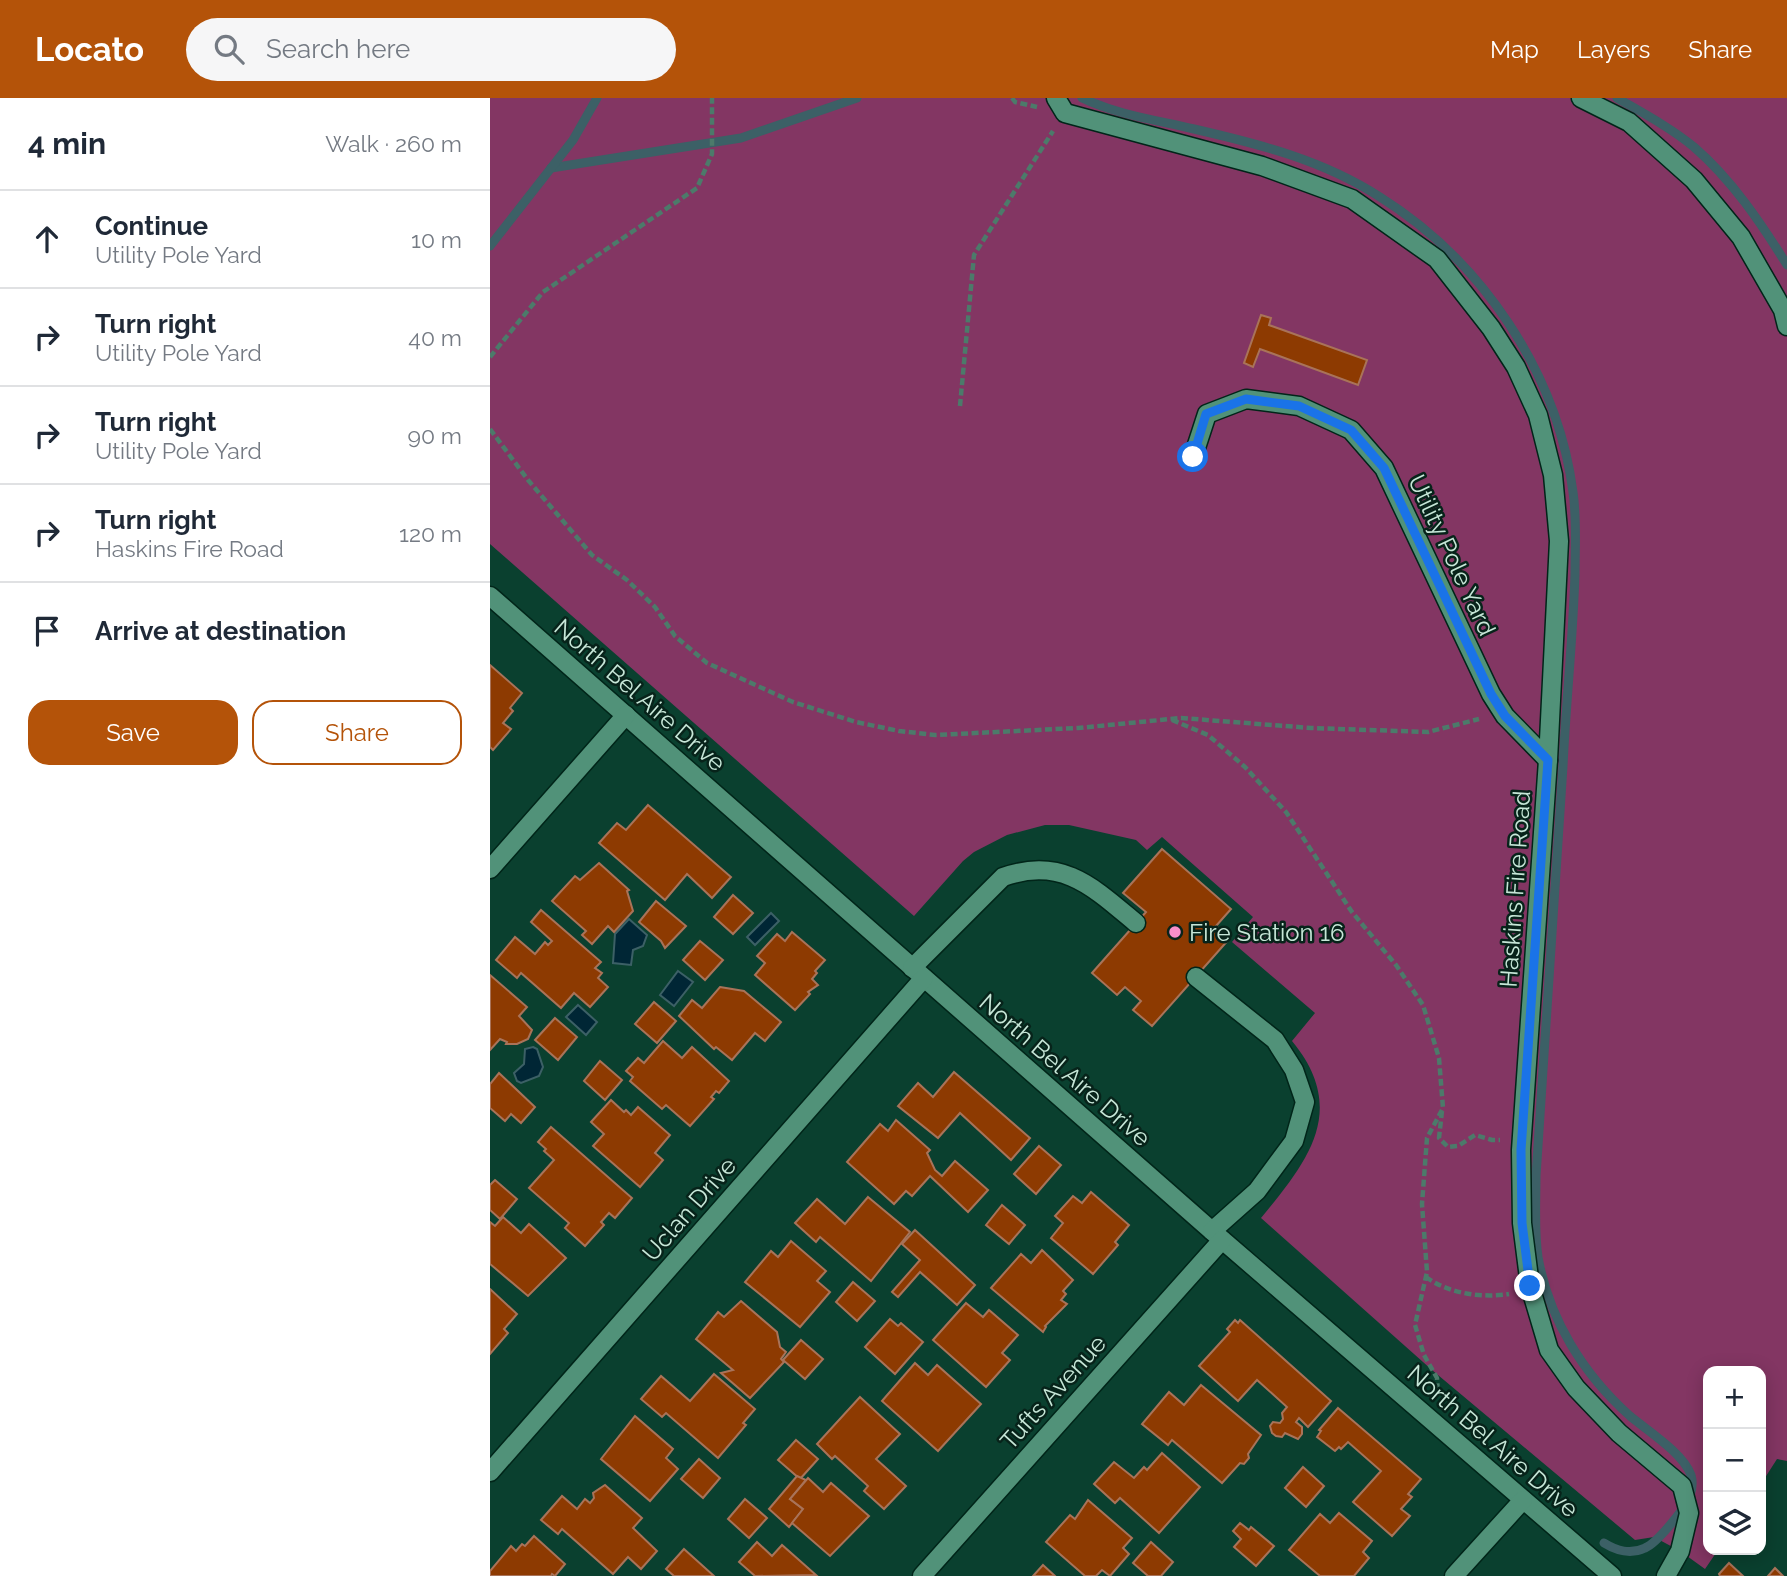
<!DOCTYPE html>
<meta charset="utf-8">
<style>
body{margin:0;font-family:Raleway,sans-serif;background:#f6f6f7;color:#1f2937}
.controls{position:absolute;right:21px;bottom:21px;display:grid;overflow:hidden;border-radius:14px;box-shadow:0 4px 18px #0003}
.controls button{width:63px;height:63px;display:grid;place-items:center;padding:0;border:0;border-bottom:2px solid #e0e1e3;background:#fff;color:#1f2937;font:35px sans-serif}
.stop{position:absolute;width:21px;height:21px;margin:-16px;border:5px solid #1a73e8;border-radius:50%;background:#fff}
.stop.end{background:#1a73e8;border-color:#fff;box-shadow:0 2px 7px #0008}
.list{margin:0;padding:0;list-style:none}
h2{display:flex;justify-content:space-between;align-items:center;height:91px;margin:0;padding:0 28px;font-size:30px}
h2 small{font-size:23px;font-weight:400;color:#747a83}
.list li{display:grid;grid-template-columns:46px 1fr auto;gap:21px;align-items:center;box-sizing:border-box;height:98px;padding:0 28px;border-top:2px solid #e0e1e3}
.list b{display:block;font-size:26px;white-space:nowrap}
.list p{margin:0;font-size:23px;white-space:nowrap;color:#747a83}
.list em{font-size:23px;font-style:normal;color:#747a83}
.actions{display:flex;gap:14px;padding:21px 28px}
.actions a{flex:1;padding:16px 0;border:2px solid #b45309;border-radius:21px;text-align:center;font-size:24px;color:#b45309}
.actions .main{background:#b45309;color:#fff}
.icon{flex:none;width:38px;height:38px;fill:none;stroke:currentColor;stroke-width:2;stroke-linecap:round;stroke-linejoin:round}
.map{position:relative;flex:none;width:1297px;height:1478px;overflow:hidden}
header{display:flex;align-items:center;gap:42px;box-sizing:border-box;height:98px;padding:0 35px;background:#b45309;color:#fff}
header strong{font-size:33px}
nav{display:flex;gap:38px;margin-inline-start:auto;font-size:24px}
.search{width:490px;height:63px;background:#f6f6f7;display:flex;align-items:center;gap:18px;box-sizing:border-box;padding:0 24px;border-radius:38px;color:#747a83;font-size:26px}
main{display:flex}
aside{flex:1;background:#fff}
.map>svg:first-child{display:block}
.green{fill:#833663}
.water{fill:#002635;stroke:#3c6066;stroke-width:2}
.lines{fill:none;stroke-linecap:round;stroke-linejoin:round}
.stream{stroke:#3c6066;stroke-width:9}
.building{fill:#8d3a01;stroke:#a97359;stroke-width:2}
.minor-casing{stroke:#012519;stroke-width:21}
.path{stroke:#4c7a6a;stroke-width:4.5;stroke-dasharray:7 3.5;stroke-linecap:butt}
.minor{stroke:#519279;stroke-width:18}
.route{stroke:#1a73e8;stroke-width:9}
.poi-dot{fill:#f98fca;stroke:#07231a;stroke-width:2.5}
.labels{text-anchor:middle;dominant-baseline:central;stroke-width:5;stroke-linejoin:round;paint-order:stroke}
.street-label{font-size:24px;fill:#c7e7d8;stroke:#07231a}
.poi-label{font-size:24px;fill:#c7e7d8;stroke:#07231a;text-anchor:start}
</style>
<header>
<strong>Locato</strong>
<div class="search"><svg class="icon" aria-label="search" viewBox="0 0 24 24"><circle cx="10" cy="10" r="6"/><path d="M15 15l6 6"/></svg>Search here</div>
<nav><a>Map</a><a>Layers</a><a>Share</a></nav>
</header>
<main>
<aside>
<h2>4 min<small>Walk · 260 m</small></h2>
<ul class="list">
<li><svg class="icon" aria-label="ahead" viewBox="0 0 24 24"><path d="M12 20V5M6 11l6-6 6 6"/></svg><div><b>Continue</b><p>Utility Pole Yard</p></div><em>10 m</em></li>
<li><svg class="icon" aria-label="right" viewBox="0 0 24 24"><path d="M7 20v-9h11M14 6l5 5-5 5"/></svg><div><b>Turn right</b><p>Utility Pole Yard</p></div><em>40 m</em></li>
<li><svg class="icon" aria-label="right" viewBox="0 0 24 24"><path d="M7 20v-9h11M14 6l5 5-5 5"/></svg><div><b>Turn right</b><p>Utility Pole Yard</p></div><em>90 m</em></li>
<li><svg class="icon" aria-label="right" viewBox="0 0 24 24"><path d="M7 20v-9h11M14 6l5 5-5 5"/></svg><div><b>Turn right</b><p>Haskins Fire Road</p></div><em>120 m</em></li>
<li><svg class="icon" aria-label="arrive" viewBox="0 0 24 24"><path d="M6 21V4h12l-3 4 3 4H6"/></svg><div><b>Arrive at destination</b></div></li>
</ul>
<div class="actions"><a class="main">Save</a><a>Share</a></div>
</aside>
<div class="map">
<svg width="1297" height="1478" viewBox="0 0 1297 1478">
<rect width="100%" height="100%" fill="#0a402f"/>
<!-- green -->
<path class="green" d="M0 0H1297V1363L1287 1361 1271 1386V1273H1218V1452H1228L1215 1471 1190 1453 1164 1439 1145 1442 942 1272 771 1120C818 1063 859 1012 802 943L825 915 742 844 763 819 672 739 657 752 646 742 579 727H555L517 737 484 754 473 763 424 818 0 446Z"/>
<!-- water -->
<g class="water">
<polygon points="281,815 289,823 265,847 257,839"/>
<polygon points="139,821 157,837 153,848 143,852 141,867 123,865 125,836"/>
<polygon points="188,873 203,884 184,908 170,897"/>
<polygon points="88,907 107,924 96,937 76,919"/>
<polygon points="43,949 47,951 53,969 49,978 31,985 27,983 24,975 34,966 35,951"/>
</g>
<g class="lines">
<!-- stream -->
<g class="stream">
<path d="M592 0C628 17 666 22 704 31 769 46 833 62 890 99 992 163 1067 274 1083 394 1087 421 1085 449 1085 476 1083 540 1076 604 1073 668 1065 805 1054 941 1046 1078 1046 1105 1044 1133 1048 1159 1059 1221 1093 1276 1140 1318 1158 1333 1193 1355 1201 1377 1203 1384 1202 1392 1200 1398 1194 1412 1167 1445 1155 1450 1140 1457 1127 1453 1114 1445"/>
<path d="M1127 0C1153 15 1181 30 1204 49 1242 82 1271 125 1297 167"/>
<polyline points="61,70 251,40 367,0"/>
<polyline points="0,148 83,42 107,0"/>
</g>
</g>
<!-- building -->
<g class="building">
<polygon points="771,217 781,220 779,227 877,262 868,287 770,251 763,269 754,265"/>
<polygon points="0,567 32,595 20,610 23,613 13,625 21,631 3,652 0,649"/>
<polygon points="158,707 241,779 222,800 197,776 175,802 109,745 127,725 136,732"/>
<polygon points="672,751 741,811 726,828 740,840 662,928 643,912 651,903 635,889 627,897 602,875 656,814 633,795"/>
<polygon points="109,765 139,792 137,793 143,813 124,834 118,828 102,846 92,837 96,833 62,803 85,778 90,782"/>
<polygon points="243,797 263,815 243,836 224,819"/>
<polygon points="166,803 196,828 175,850 171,843 149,824"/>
<polygon points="51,812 111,864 105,870 112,875 108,880 118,889 100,909 84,895 71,910 31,875 27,880 6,862 25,839 45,856 55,844 58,847 62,843 41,824"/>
<polygon points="302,834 335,862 325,873 327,875 322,881 328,887 318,894 320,896 305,912 265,877 275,865 267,858 287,836 295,843"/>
<polygon points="210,843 233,862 215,882 193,862"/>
<polygon points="0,877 37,909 29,918 42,932 38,941 27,946 16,946 17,944 10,941 0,952"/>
<polygon points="230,889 254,893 291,924 275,943 265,935 242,962 226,949 224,951 189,918 202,902 212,910"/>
<polygon points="164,904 186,923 167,945 145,926"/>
<polygon points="65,920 87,939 68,962 45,942"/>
<polygon points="173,943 192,960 202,949 239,983 229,995 226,993 221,999 224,1001 200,1028 176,1007 172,1011 140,983 143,979 136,973 148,960 154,965"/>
<polygon points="110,963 132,982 115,1002 94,983"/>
<polygon points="464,974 540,1040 521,1062 470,1015 448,1040 408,1008 428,985 443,999"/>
<polygon points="9,975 45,1009 31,1025 21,1016 15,1023 0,1010 0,986"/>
<polygon points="121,1002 134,1014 136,1012 141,1017 148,1009 180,1037 165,1055 173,1062 150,1089 103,1048 114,1036 101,1024"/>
<polygon points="406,1022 440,1052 437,1055 445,1072 452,1078 465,1063 498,1092 478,1114 440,1078 422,1098 416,1093 404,1106 357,1064 390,1026 398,1033"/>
<polygon points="61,1029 142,1100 125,1120 119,1115 111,1124 114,1127 95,1148 75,1130 79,1125 39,1090 64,1062 54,1053 56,1051 48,1044"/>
<polygon points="549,1048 571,1067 546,1096 524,1076"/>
<polygon points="5,1082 27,1101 10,1121 0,1112 0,1087"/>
<polygon points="601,1094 639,1127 625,1144 628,1147 603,1176 561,1140 573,1125 565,1118 583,1098 592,1105"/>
<polygon points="378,1099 420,1134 381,1183 330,1139 326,1144 305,1125 327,1101 355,1126"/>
<polygon points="512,1107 535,1127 519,1146 496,1127"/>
<polygon points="13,1119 31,1135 39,1126 76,1160 38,1198 0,1166 0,1124 5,1128"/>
<polygon points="425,1132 485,1187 467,1207 430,1174 408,1199 402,1194 430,1162 412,1146"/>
<polygon points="301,1143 336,1173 327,1183 340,1194 310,1229 255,1184 281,1153 288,1159"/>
<polygon points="552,1152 583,1182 573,1193 576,1196 571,1202 577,1206 555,1228 556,1229 553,1234 501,1190 531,1156 541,1165"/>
<polygon points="363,1184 385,1203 367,1223 346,1204"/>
<polygon points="0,1191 27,1216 14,1231 18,1235 0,1256"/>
<polygon points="251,1203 287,1234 290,1249 296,1254 291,1261 294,1264 260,1300 231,1275 243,1272 206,1241 228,1214 234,1219"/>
<polygon points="476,1205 493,1219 499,1212 528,1237 512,1255 520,1262 496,1289 443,1242"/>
<polygon points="400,1221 408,1228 411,1225 433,1244 405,1276 375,1249"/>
<polygon points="745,1222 748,1225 750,1222 841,1303 818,1329 809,1320 806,1324 812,1329 812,1336 808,1341 795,1335 792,1339 786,1338 782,1335 780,1328 783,1324 790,1325 793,1321 792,1315 797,1309 767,1282 748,1303 709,1268 740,1234 737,1231"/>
<polygon points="311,1242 333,1261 315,1281 293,1262"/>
<polygon points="425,1265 438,1277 447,1267 491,1306 448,1353 392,1303"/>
<polygon points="224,1276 265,1311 253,1325 256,1327 228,1360 176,1315 172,1319 151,1301 171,1278 200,1303"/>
<polygon points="711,1287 771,1337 758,1356 759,1360 754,1366 750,1365 732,1385 682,1342 678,1347 652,1326 679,1294 694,1307"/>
<polygon points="370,1299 410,1336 386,1361 416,1388 394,1411 374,1393 378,1388 345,1358 342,1361 327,1346"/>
<polygon points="848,1310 931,1381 918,1396 922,1399 911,1411 920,1418 902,1438 863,1404 891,1373 858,1344 851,1351 849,1349 845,1353 827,1339 831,1333 829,1332"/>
<polygon points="145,1318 183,1351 176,1360 188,1371 160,1403 111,1361"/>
<polygon points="306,1342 328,1361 310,1381 288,1362"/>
<polygon points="672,1355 710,1389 669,1435 630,1400 625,1405 604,1386 624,1364 644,1380 654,1369 657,1372"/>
<polygon points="209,1361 230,1380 213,1400 191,1381"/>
<polygon points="813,1369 834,1388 816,1409 795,1390"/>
<polygon points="307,1378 316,1382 300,1401 313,1411 299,1429 279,1411"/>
<polygon points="318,1380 333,1394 341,1385 379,1418 340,1458 302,1425 313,1411 300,1401"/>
<polygon points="115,1387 152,1420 143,1430 167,1453 151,1471 138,1459 123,1476 72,1431 68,1436 51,1422 72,1398 87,1411 95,1401 100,1405 104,1400 103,1395"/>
<polygon points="255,1401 277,1420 259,1440 238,1421"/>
<polygon points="598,1402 642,1440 633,1450 639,1456 620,1478 612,1472 606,1478 595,1478 556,1444 580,1417 585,1421"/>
<polygon points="849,1415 882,1443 873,1454 879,1460 864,1478 830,1478 799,1452 830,1416 840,1425"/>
<polygon points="750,1425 759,1432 761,1429 784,1448 766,1468 744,1449 751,1441 743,1433"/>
<polygon points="44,1438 75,1466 65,1478 62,1476 61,1478 0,1478 0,1473 21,1448 26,1453 32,1446 35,1448"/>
<polygon points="267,1444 282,1458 292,1447 326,1477 265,1478 249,1464"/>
<polygon points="661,1444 683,1464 671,1478 658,1478 643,1465"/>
<polygon points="194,1451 224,1478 184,1478 176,1471"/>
<polygon points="1239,1465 1253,1478 1230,1478 1229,1476"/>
<polygon points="553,1467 565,1478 543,1478"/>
<polygon points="1285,1470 1293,1478 1278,1478"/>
</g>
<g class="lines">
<defs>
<g id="minor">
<polyline points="566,0 575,15 772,68 862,101 947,161 1001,230 1026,269 1048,317 1063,377 1069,443 1058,662 1031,1052 1032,1125 1040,1188 1059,1252 1086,1290 1129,1335 1192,1388 1199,1415 1190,1453 1176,1478"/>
<polyline points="1091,0 1139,24 1204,82 1251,139 1293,212 1297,228"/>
<polyline points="703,359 717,316 756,301 809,308 861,332 894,370 1001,596 1015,618 1058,662"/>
<polyline points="0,498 722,1133 1122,1478"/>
<polyline points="0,771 136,617"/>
<path d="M422 870 513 779C572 758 603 789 646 825"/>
<polyline points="706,879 785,942 804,972 815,1004 804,1043 767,1093 722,1133"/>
<polyline points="0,1374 434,880"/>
<polyline points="432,1478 732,1142"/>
<polyline points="964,1478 1033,1402"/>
</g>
</defs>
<!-- minor casing -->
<use href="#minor" class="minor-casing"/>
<!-- path -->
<g class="path">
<polyline points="522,0 525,4 547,9"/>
<polyline points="0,259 53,194 207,90 222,56 222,0"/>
<polyline points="470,308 484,157 563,33"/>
<polyline points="0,331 38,382 102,457 137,482 165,509 185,538 217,565 303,604 366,624 409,633 445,637 588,630 691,620 821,630 938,634 989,621"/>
<polyline points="682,622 718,637 755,669 796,714 862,814 906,867 933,907 949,960 953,1010 937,1040 932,1106 937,1174 925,1227 934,1257 947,1280 948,1298"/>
<polyline points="952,1013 949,1040 958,1049 968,1048 985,1037 1002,1042 1010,1042"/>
<path d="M936 1179C959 1196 992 1200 1019 1196"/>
</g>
<!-- minor -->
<use href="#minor" class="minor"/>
</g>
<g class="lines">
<!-- route -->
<polyline class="route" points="703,359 716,316 756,301 809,308 861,332 894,370 1001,596 1015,618 1058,662 1031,1052 1032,1125 1040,1188"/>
</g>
<!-- markers -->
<circle class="poi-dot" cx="685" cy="834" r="7"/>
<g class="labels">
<!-- street labels -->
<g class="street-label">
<text transform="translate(962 457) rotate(65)">Utility Pole Yard</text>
<text transform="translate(150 597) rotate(41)">North Bel Aire Drive</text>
<text transform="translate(1025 791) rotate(-86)">Haskins Fire Road</text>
<text transform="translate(575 972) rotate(41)">North Bel Aire Drive</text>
<text transform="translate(199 1111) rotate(-49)">Uclan Drive</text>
<text transform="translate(563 1294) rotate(-48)">Tufts Avenue</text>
<text transform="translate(1003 1343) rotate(41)">North Bel Aire Drive</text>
</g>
<!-- poi labels -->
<g class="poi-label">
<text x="699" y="834">Fire Station 16</text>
</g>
</g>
</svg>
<div class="controls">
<button>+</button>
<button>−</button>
<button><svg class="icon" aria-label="layers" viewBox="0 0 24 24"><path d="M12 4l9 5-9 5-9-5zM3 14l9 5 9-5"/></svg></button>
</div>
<div class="stop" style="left:703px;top:359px"></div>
<div class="stop end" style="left:1040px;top:1188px"></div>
</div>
</main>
